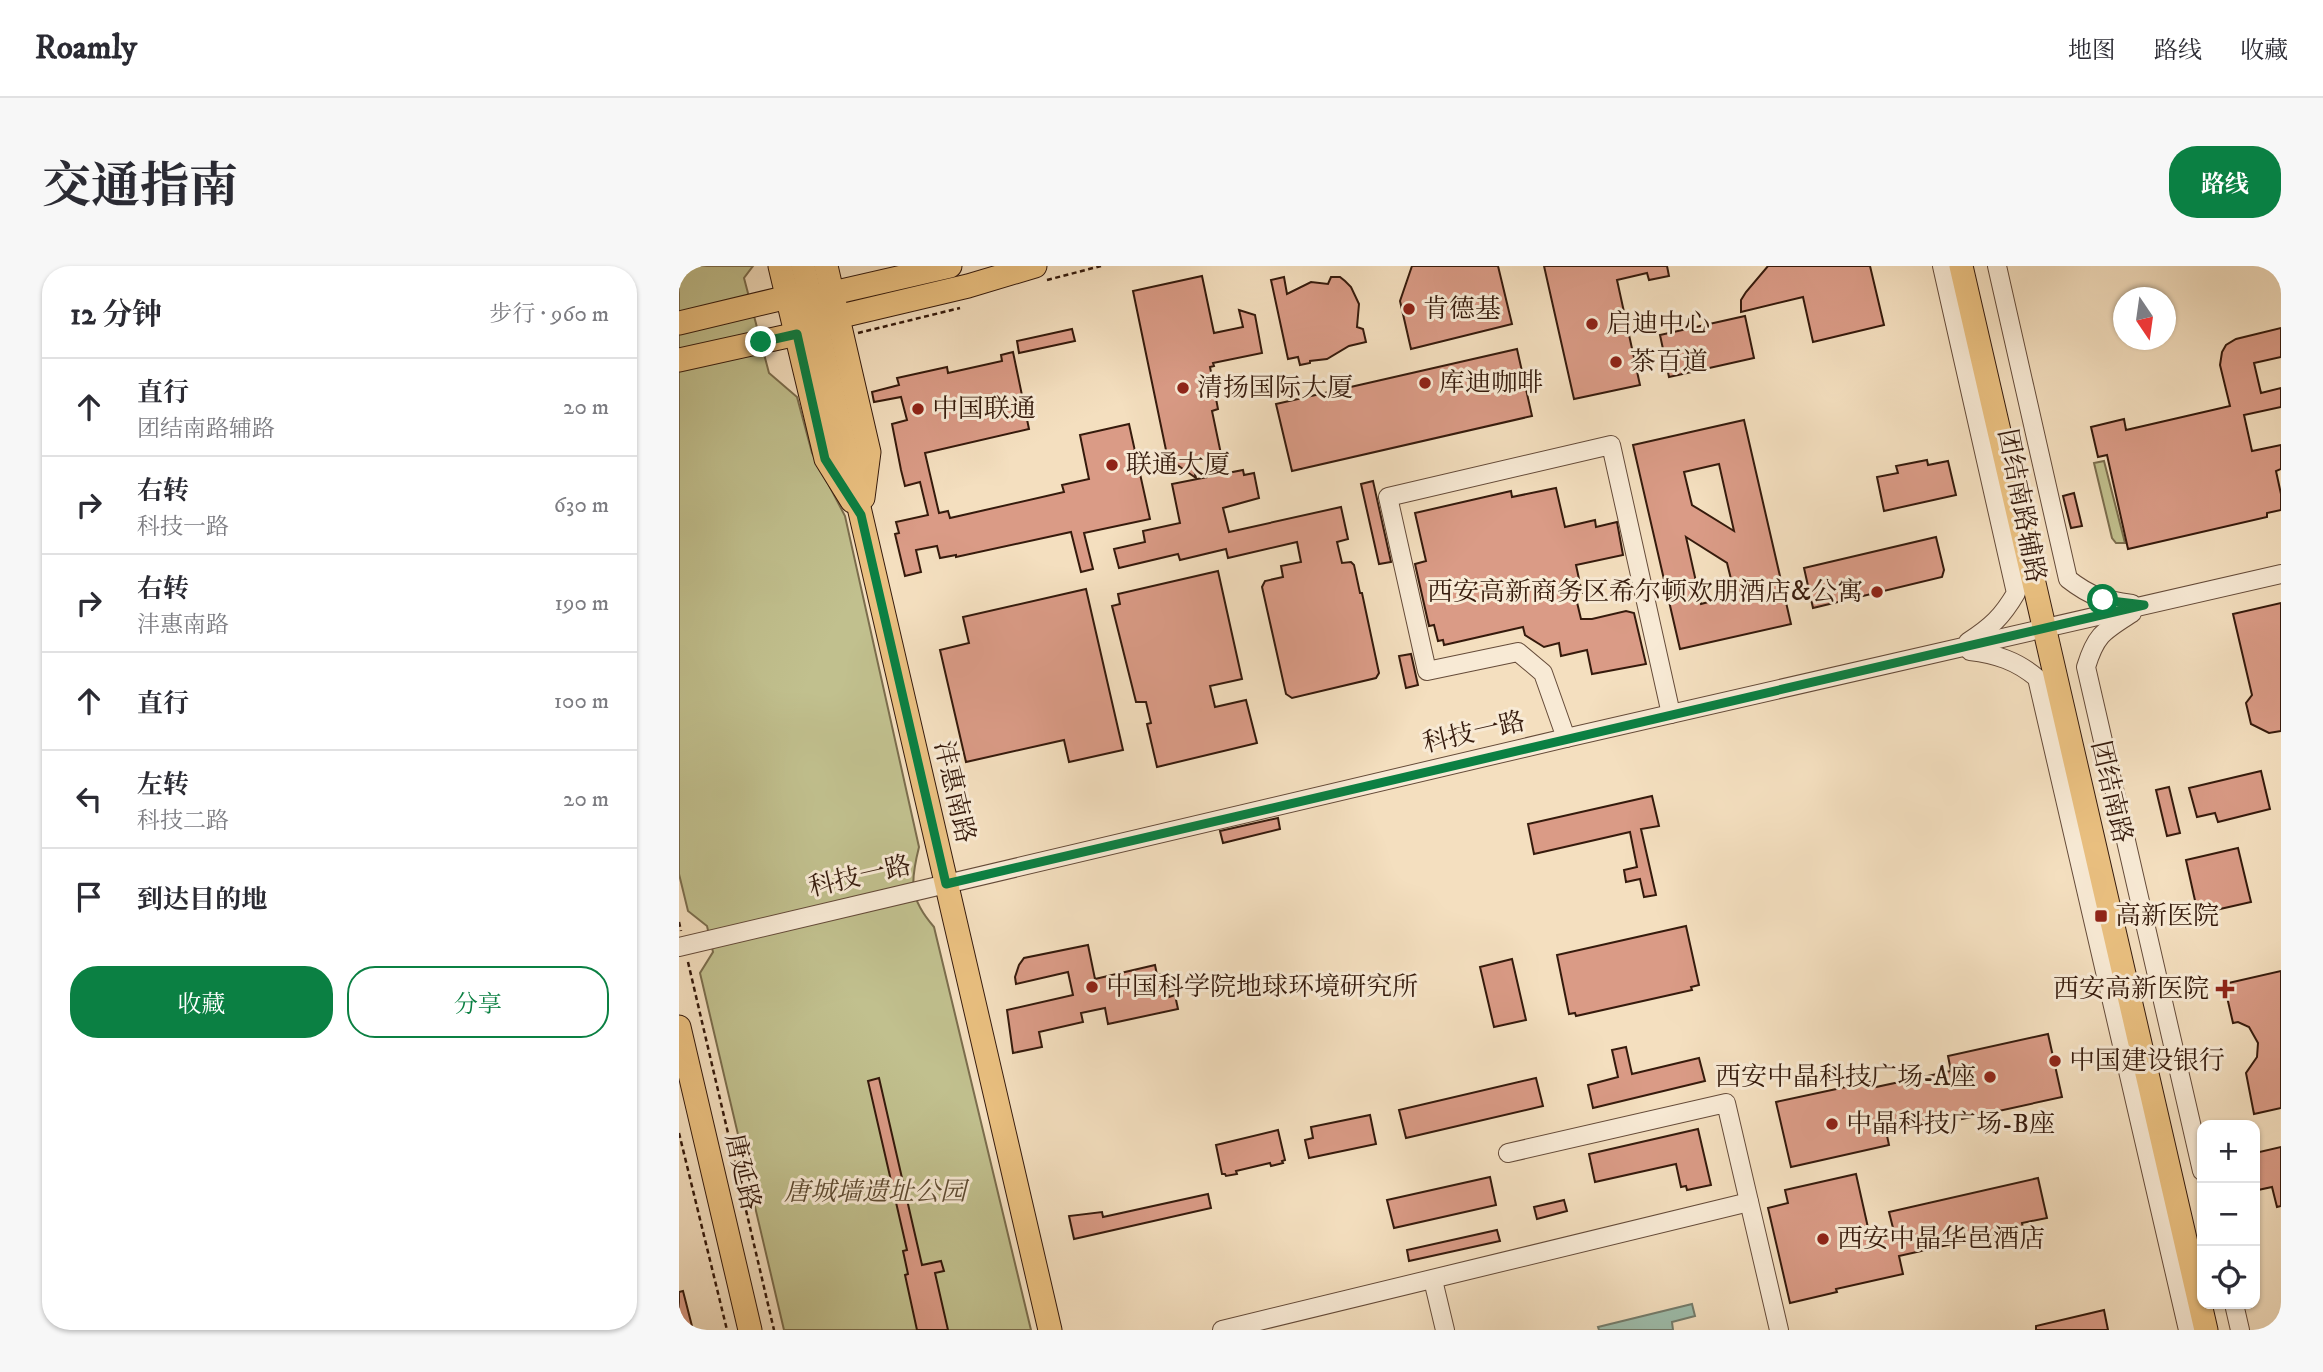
<!DOCTYPE html>
<html lang="zh">
<meta charset="utf-8">
<style>
body{margin:0;font-family:"IM FELL DW Pica","Noto Serif SC",serif;background:#f7f7f7;color:#2b2b33}
.controls{position:absolute;right:21px;bottom:21px;display:grid;overflow:hidden;border-radius:14px;box-shadow:0 2px 5px #0004}
.controls button{width:63px;height:63px;display:grid;place-items:center;padding:0;border:0;border-bottom:2px solid #e1e1e2;background:#fff;color:#2b2b33;font:35px sans-serif}
.compass{position:absolute;left:1434px;top:21px;width:63px;height:63px;border-radius:50%;background:#fff;box-shadow:0 2px 5px #0004;rotate:167deg}
.stop{position:absolute;width:21px;height:21px;margin:-16px;border:5px solid #0b8043;border-radius:50%;background:#fff}
.stop.end{background:#0b8043;border-color:#fff;box-shadow:0 2px 7px #0008}
.list{margin:0;padding:0;list-style:none}
h2{display:flex;justify-content:space-between;align-items:center;height:91px;margin:0;padding:0 28px;font-size:30px}
h2 small{font-size:23px;font-weight:400;color:#7c7c81}
.list li{display:grid;grid-template-columns:46px 1fr auto;gap:21px;align-items:center;box-sizing:border-box;height:98px;padding:0 28px;border-top:2px solid #e1e1e2}
.list b{display:block;font-size:26px;white-space:nowrap}
.list p{margin:0;font-size:23px;white-space:nowrap;color:#7c7c81}
.list em{font-size:23px;font-style:normal;color:#7c7c81}
.actions{display:flex;gap:14px;padding:21px 28px}
.actions a{flex:1;padding:16px 0;border:2px solid #0b8043;border-radius:28px;text-align:center;font-size:24px;color:#0b8043}
.actions .main{background:#0b8043;color:#fff}
.icon{flex:none;width:38px;height:38px;fill:none;stroke:currentColor;stroke-width:2;stroke-linecap:round;stroke-linejoin:round}
.map{position:relative;flex:none;width:1602px;height:1064px;overflow:hidden;border-radius:28px}
header{display:flex;align-items:center;gap:42px;box-sizing:border-box;height:98px;padding:0 35px;background:#fff;border-bottom:2px solid #e1e1e2}
header strong{font-size:33px}
nav{display:flex;gap:38px;margin-inline-start:auto;font-size:24px}
.intro{display:flex;align-items:center;justify-content:space-between;box-sizing:border-box;height:168px;padding:0 42px}
h1{margin:0;font-size:49px}
.button{padding:18px 32px;border-radius:28px;background:#0b8043;color:#fff;font-size:24px;font-weight:700}
main{display:flex;gap:42px;padding:0 42px}
aside{flex:1;background:#fff;border-radius:28px;box-shadow:0 2px 5px #0004}
.map>svg:first-child{display:block}
.green{fill:#c1c08e;stroke:#7b6d4d;stroke-width:2}
.water{fill:#9dbdac;stroke:#737c6c;stroke-width:2}
.building{fill:#da9b86;stroke:#351a0c;stroke-width:2;fill-rule:evenodd}
.lines{fill:none;stroke-linecap:round;stroke-linejoin:round}
.minor-casing{stroke:#654b39;stroke-width:20}
.major-casing{stroke:#351a0c;stroke-width:25}
.path{stroke:#351a0c;stroke-width:2.5;stroke-dasharray:5 3.5;stroke-linecap:butt}
.minor{stroke:#f8ead5;stroke-width:18}
.major{stroke:#eac080;stroke-width:23}
.route{stroke:#0b8043;stroke-width:9}
.poi-dot{fill:#8f2418;stroke:#f8ead5;stroke-width:2.5}
.labels{text-anchor:middle;dominant-baseline:central;stroke-width:6;stroke-linejoin:round;paint-order:stroke}
.poi-label{font-size:26px;fill:#351a0c;stroke:#f8ead5;text-anchor:start}
.street-label{font-size:26px;fill:#351a0c;stroke:#f8ead5}
.park-label{font-size:26px;font-style:italic;fill:#5f4c33;stroke:#f8ead5}
</style>
<header>
<strong>Roamly</strong>
<nav><a>地图</a><a>路线</a><a>收藏</a></nav>
</header>
<div class="intro"><h1>交通指南</h1><a class="button">路线</a></div>
<main>
<aside>
<h2>12 分钟<small>步行 · 960 m</small></h2>
<ul class="list">
<li><svg class="icon" aria-label="ahead" viewBox="0 0 24 24"><path d="M12 20V5M6 11l6-6 6 6"/></svg><div><b>直行</b><p>团结南路辅路</p></div><em>20 m</em></li>
<li><svg class="icon" aria-label="right" viewBox="0 0 24 24"><path d="M7 20v-9h11M14 6l5 5-5 5"/></svg><div><b>右转</b><p>科技一路</p></div><em>630 m</em></li>
<li><svg class="icon" aria-label="right" viewBox="0 0 24 24"><path d="M7 20v-9h11M14 6l5 5-5 5"/></svg><div><b>右转</b><p>沣惠南路</p></div><em>190 m</em></li>
<li><svg class="icon" aria-label="ahead" viewBox="0 0 24 24"><path d="M12 20V5M6 11l6-6 6 6"/></svg><div><b>直行</b></div><em>100 m</em></li>
<li><svg class="icon" aria-label="left" viewBox="0 0 24 24"><path d="M17 20v-9H6M10 6l-5 5 5 5"/></svg><div><b>左转</b><p>科技二路</p></div><em>20 m</em></li>
<li><svg class="icon" aria-label="arrive" viewBox="0 0 24 24"><path d="M6 21V4h12l-3 4 3 4H6"/></svg><div><b>到达目的地</b></div></li>
</ul>
<div class="actions"><a class="main">收藏</a><a>分享</a></div>
</aside>
<div class="map">
<svg width="1602" height="1064" viewBox="0 0 1602 1064">
<rect width="100%" height="100%" fill="#f4dfbf"/>
<filter id="stains"><feTurbulence type="fractalNoise" baseFrequency=".00286" numOctaves="4"/><feColorMatrix values="0 0 0 0 .2 0 0 0 0 .09 0 0 0 0 .02 0 0 0 .5 -.17"/></filter>
<radialGradient id="worn" r=".72"><stop offset=".6" stop-color="#630" stop-opacity="0"/><stop offset="1" stop-color="#630" stop-opacity=".3"/></radialGradient>
<!-- green -->
<g class="green">
<path d="M0 0H74L65 12 90 107 118 131 133 187 166 250 240 581C231 617 230 632 255 661L352 1064H105L21 707 34 686 28 660 9 645 0 608Z"/>
<polygon points="1425,195 1446,277 1437,277 1433,272 1415,197"/>
</g>
<!-- water -->
<polygon class="water" points="1013,1038 1016,1050 993,1056 994,1064 920,1064 919,1061"/>
<!-- building -->
<g class="building">
<polygon points="733,0 819,0 833,58 732,83 721,35"/>
<polygon points="865,0 988,0 990,10 970,14 968,7 938,14 961,119 895,133"/>
<polygon points="1089,0 1191,0 1205,59 1134,76 1124,31 1062,46 1062,34 1067,26"/>
<polygon points="523,10 535,67 564,61 560,44 576,49 583,87 534,97 535,100 531,101 539,143 533,145 542,188 513,195 517,212 494,196 488,189 454,25"/>
<polygon points="605,11 608,28 632,16 649,18 652,11 661,11 666,15 672,21 680,38 678,61 684,63 687,76 670,80 648,93 631,95 631,97 621,99 619,91 609,93 592,14"/>
<polygon points="1066,50 1075,92 990,111 981,69"/>
<polygon points="1602,62 1602,91 1575,97 1582,127 1602,122 1602,141 1565,149 1573,185 1602,179 1602,203 1597,205 1602,228 1602,244 1588,247 1588,251 1449,283 1428,189 1419,191 1412,161 1445,153 1447,164 1551,140 1541,99 1543,86 1547,79 1557,73"/>
<polygon points="393,63 396,75 340,87 338,75"/>
<polygon points="838,83 853,150 613,205 597,138"/>
<polygon points="334,86 350,163 246,187 260,247 269,245 271,252 385,226 383,219 410,213 401,169 450,158 471,253 405,267 414,303 402,306 392,266 277,291 277,289 261,292 258,280 237,284 242,306 226,310 216,268 220,267 217,256 249,249 241,216 226,220 222,204 213,158 228,154 222,131 195,136 193,126 220,119 218,112 268,101 269,107 323,95 322,89"/>
<path d="M1065 154 1112 358 1001 383 954 179ZM1040 198 1055 265 1013 239 1005 206ZM1007 271 1048 297 1056 329 1022 338Z"/>
<polygon points="1248,194 1249,199 1269,195 1277,229 1205,245 1198,211 1219,207 1217,200"/>
<polygon points="564,204 565,209 575,207 580,232 544,242 550,266 662,241 669,273 658,276 663,297 672,296 675,299 681,327 683,327 700,407 697,412 613,432 607,428 583,321 586,315 604,311 602,300 622,296 618,276 549,292 547,283 501,294 499,288 440,302 435,283 466,276 464,265 501,257 493,218"/>
<polygon points="694,215 712,296 700,298 682,218"/>
<polygon points="877,222 886,261 916,254 917,261 938,256 944,289 897,299 903,327 896,328 902,353 913,353 947,345 955,347 967,398 913,408 908,384 882,390 880,377 865,381 846,369 844,361 765,379 764,374 759,375 755,359 750,360 736,298 747,295 736,247 832,225 833,231"/>
<polygon points="1395,227 1403,260 1392,262 1384,230"/>
<polygon points="1257,271 1265,304 1263,311 1134,342 1125,302"/>
<polygon points="539,305 563,413 531,420 536,441 567,434 578,477 478,501 468,458 472,457 467,436 457,436 433,340 441,338 439,328"/>
<polygon points="407,323 444,484 390,496 385,474 287,496 261,384 290,377 284,351"/>
<polygon points="1602,337 1602,465 1590,467 1572,458 1567,437 1573,429 1554,348"/>
<polygon points="732,388 739,419 727,422 720,390"/>
<polygon points="1582,505 1591,543 1539,556 1536,547 1518,551 1510,522"/>
<polygon points="1490,521 1501,567 1488,570 1477,524"/>
<polygon points="973,530 980,560 962,563 977,629 965,631 961,613 947,616 945,604 958,601 951,566 855,588 849,558"/>
<polygon points="599,552 601,563 544,577 541,565"/>
<polygon points="1559,582 1572,636 1519,648 1507,594"/>
<polygon points="1007,660 1020,719 1012,721 1013,724 897,750 896,747 890,748 878,689"/>
<polygon points="409,679 416,713 476,699 478,709 484,708 490,731 496,729 499,743 429,758 426,742 402,747 404,756 360,766 363,781 334,787 328,744 394,729 389,706 337,718 336,711 340,699 345,692"/>
<polygon points="833,693 847,754 815,761 801,701"/>
<polygon points="1602,705 1602,842 1575,848 1567,807 1578,791 1579,777 1570,761 1559,756 1554,757 1545,718"/>
<polygon points="1369,768 1383,831 1283,853 1282,849 1207,865 1210,879 1112,901 1097,836 1195,815 1197,821 1272,805 1269,790"/>
<polygon points="947,781 953,808 1020,792 1026,815 914,842 909,819 939,811 933,784"/>
<polygon points="200,812 243,999 262,995 265,1005 256,1007 269,1064 238,1064 226,1009 229,1008 224,985 228,984 189,815"/>
<polygon points="857,812 864,840 727,872 720,844"/>
<polygon points="691,849 697,878 630,892 626,874 634,872 632,861"/>
<polygon points="1019,863 1032,919 1008,924 1007,920 1002,921 997,898 916,916 910,888"/>
<polygon points="599,864 606,894 603,895 604,897 592,900 591,897 557,905 558,908 547,910 546,908 543,908 537,879"/>
<polygon points="1602,881 1602,940 1598,941 1593,921 1579,924 1576,911 1576,887"/>
<polygon points="1177,908 1192,975 1216,970 1210,946 1359,912 1368,952 1343,957 1344,962 1220,990 1224,1008 1157,1023 1158,1026 1111,1037 1089,942 1109,937 1106,924"/>
<polygon points="811,911 817,939 715,962 708,934"/>
<polygon points="529,928 532,942 395,973 390,950 423,946 424,951"/>
<polygon points="885,934 888,945 858,953 855,941"/>
<polygon points="818,964 821,975 730,995 728,984"/>
<polygon points="4,1025 14,1064 0,1064 0,1026"/>
<polygon points="1425,1044 1429,1064 1357,1064 1357,1060"/>
</g>
<g class="lines">
<defs>
<g id="minor">
<path d="M1263 0 1337 327C1323 351 1312 361 1289 376"/>
<path d="M1318 0 1389 313C1412 331 1425 334 1453 338"/>
<path d="M1453 347C1425 365 1417 368 1407 401L1523 905"/>
<path d="M1291 385C1317 388 1338 395 1358 412L1509 1064"/>
<polyline points="887,472 864,407 839,386 748,405 709,231 932,179 992,448"/>
<polyline points="0,681 887,472 1602,308"/>
<polyline points="829,887 1047,837 1100,1064"/>
<polyline points="754,1014 766,1064"/>
<polyline points="1555,1038 1561,1064"/>
<polyline points="543,1064 1070,936"/>
</g>
<g id="major">
<polyline points="101,0 147,193 173,235"/>
<polyline points="124,0 371,1064"/>
<polyline points="147,0 190,186 184,232"/>
<polyline points="1282,0 1527,1064"/>
<polyline points="0,57 109,31 132,32 271,0"/>
<polyline points="0,94 118,68 137,56 289,20 356,0"/>
<polyline points="0,761 71,1064"/>
</g>
</defs>
<!-- minor casing -->
<use href="#minor" class="minor-casing"/>
<!-- major casing -->
<use href="#major" class="major-casing"/>
<!-- path -->
<g class="path">
<polyline points="368,14 422,0"/>
<polyline points="179,67 281,42"/>
<polyline points="0,656 2,665"/>
<polyline points="9,696 95,1064"/>
<polyline points="0,867 48,1064"/>
</g>
<!-- minor -->
<use href="#minor" class="minor"/>
<!-- major -->
<use href="#major" class="major"/>
</g>
<g class="lines">
<!-- route -->
<polyline class="route" points="82,76 118,68 146,193 182,249 267,618 1465,339 1424,334"/>
</g>
<!-- markers -->
<g class="poi-dot">
<circle cx="730" cy="43" r="7"/>
<circle cx="913" cy="58" r="7"/>
<circle cx="937" cy="96" r="7"/>
<circle cx="746" cy="117" r="7"/>
<circle cx="504" cy="122" r="7"/>
<circle cx="239" cy="143" r="7"/>
<circle cx="433" cy="199" r="7"/>
<circle cx="1198" cy="326" r="7"/>
<rect x="1415" y="643" width="14" height="14" rx="3.5"/>
<circle cx="413" cy="721" r="7"/>
<path d="M1542.5 712.5h7v7h7v7h-7v7h-7v-7h-7v-7h7z"/>
<circle cx="1376" cy="795" r="7"/>
<circle cx="1311" cy="811" r="7"/>
<circle cx="1153" cy="858" r="7"/>
<circle cx="1144" cy="973" r="7"/>
</g>
<g class="labels">
<!-- poi labels -->
<g class="poi-label">
<text x="744" y="43">肯德基</text>
<text x="927" y="58">启迪中心</text>
<text x="951" y="96">茶百道</text>
<text x="760" y="117">库迪咖啡</text>
<text x="518" y="122">清扬国际大厦</text>
<text x="253" y="143">中国联通</text>
<text x="447" y="199">联通大厦</text>
<text x="1184" y="326" text-anchor="end">西安高新商务区希尔顿欢朋酒店&amp;公寓</text>
<text x="1436" y="650">高新医院</text>
<text x="427" y="721">中国科学院地球环境研究所</text>
<text x="1530" y="723" text-anchor="end">西安高新医院</text>
<text x="1390" y="795">中国建设银行</text>
<text x="1297" y="811" text-anchor="end">西安中晶科技广场-A座</text>
<text x="1167" y="858">中晶科技广场-B座</text>
<text x="1158" y="973">西安中晶华邑酒店</text>
</g>
<!-- street labels -->
<g class="street-label">
<text transform="translate(1342 240) rotate(79)">团结南路辅路</text>
<text transform="translate(795 467) rotate(-13)">科技一路</text>
<text transform="translate(275 526) rotate(77)">沣惠南路</text>
<text transform="translate(1432 526) rotate(77)">团结南路</text>
<text transform="translate(181 611) rotate(-13)">科技一路</text>
<text transform="translate(63 906) rotate(77)">唐延路</text>
</g>
<!-- park labels -->
<g class="park-label">
<text x="196" y="926">唐城墙遗址公园</text>
</g>
</g>
<rect width="100%" height="100%" filter="url(#stains)"/>
<rect width="100%" height="100%" fill="url(#worn)"/>
</svg>
<div class="controls">
<button>+</button>
<button>−</button>
<button><svg class="icon" aria-label="locate" viewBox="0 0 24 24"><circle cx="12" cy="12" r="6"/><path d="M12 2v4M12 18v4M2 12h4M18 12h4"/></svg></button>
</div>
<svg class="compass" viewBox="-18 -18 36 36"><path d="M0-13l5 13h-10z" fill="#e53935"/><path d="M0 13l5-13h-10z" fill="#7c7c81"/></svg>
<div class="stop" style="left:1424px;top:334px"></div>
<div class="stop end" style="left:82px;top:76px"></div>
</div>
</main>
